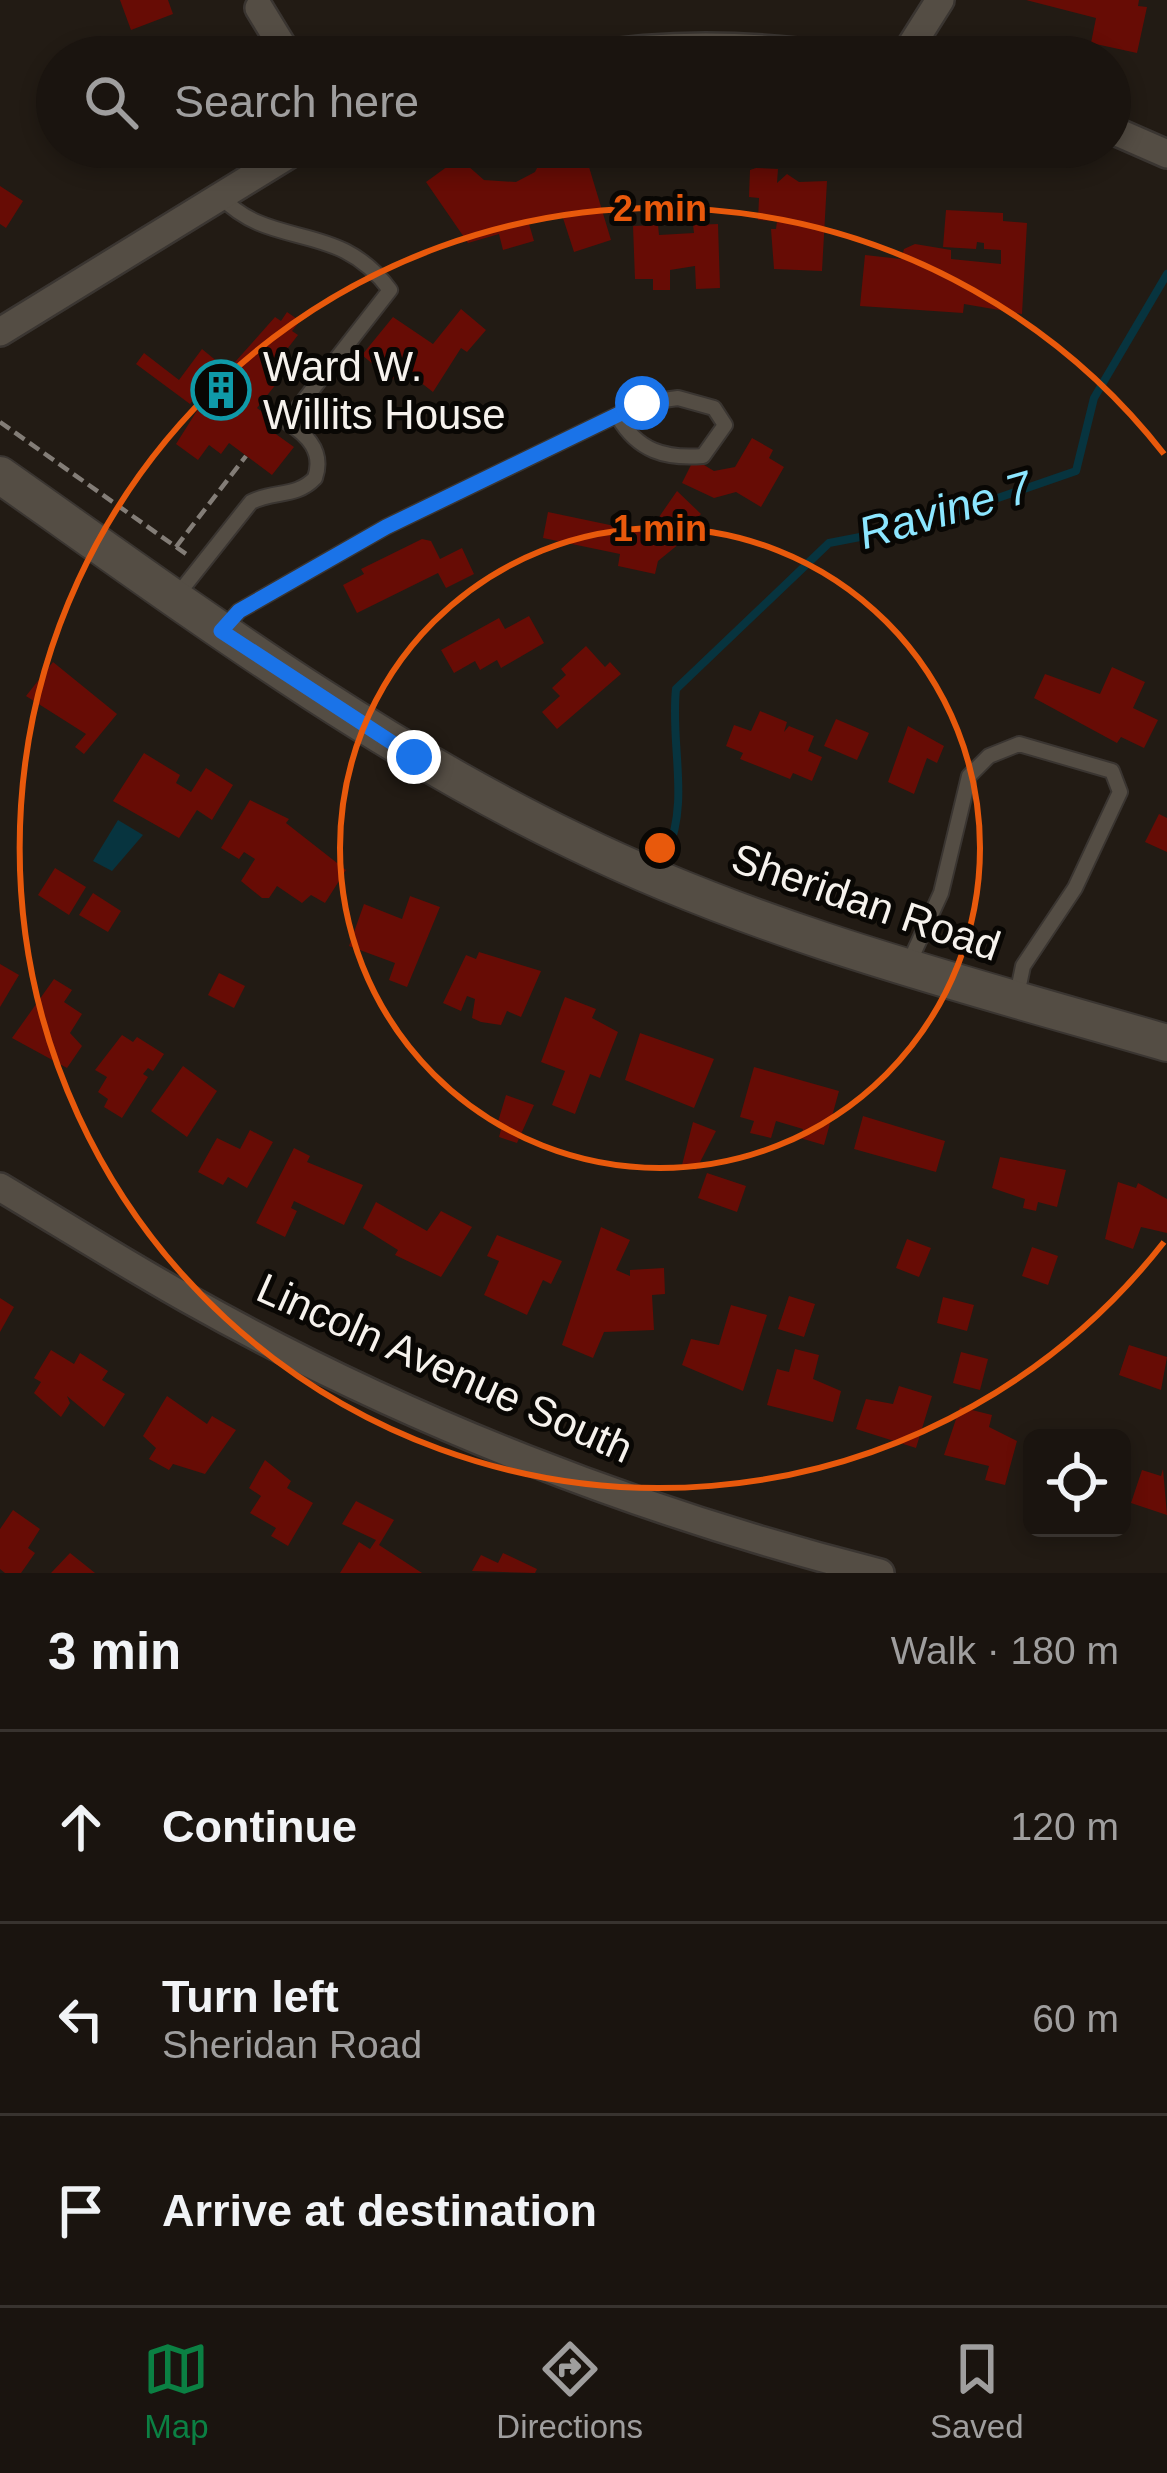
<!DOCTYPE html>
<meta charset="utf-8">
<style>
body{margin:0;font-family:Arial,sans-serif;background:#231d18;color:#f1f3f6}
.controls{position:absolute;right:36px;bottom:36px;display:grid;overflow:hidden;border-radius:18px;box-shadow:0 6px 18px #0003}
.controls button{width:108px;height:108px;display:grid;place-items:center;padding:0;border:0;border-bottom:3px solid #38332f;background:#1a140f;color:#f1f3f6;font:60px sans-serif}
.stop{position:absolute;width:36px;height:36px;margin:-27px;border:9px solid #1a73e8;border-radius:50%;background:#fff}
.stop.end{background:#1a73e8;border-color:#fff;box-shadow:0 3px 12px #0008}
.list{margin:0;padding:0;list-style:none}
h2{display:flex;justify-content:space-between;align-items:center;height:156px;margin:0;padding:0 48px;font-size:51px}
h2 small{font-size:39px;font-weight:400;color:#9f9e9e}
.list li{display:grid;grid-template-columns:78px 1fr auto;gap:36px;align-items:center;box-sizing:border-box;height:192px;padding:0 48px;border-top:3px solid #38332f}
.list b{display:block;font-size:45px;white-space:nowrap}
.list p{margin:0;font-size:39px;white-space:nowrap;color:#9f9e9e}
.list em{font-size:39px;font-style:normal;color:#9f9e9e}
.icon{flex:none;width:66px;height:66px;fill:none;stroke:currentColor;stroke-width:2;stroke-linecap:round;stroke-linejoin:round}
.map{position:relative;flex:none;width:1167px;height:1573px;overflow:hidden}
.search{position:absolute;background:#1a140f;box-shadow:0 6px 18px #0003;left:36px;right:36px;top:36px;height:132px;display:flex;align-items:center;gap:30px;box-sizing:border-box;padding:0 42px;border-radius:66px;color:#9f9e9e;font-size:45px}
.sheet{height:732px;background:#1a140f}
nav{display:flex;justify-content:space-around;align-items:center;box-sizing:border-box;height:168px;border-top:3px solid #38332f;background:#1a140f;font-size:33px;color:#9f9e9e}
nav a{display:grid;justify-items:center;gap:6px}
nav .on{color:#0b8043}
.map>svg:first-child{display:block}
.water{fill:#07343f}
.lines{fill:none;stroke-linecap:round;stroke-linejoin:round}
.stream{stroke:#07343f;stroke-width:8}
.building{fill:#670c05}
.lane-casing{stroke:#3a3531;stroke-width:18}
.street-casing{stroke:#3a3531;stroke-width:32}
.secondary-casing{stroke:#3a3531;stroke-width:40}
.path{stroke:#837d77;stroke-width:4.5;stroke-dasharray:12 6;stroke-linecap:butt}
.lane{stroke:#544d44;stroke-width:14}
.street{stroke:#544d44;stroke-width:27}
.secondary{stroke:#544d44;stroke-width:36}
.route{stroke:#1a73e8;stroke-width:15}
.ring{fill:none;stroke:#e8590c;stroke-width:6}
.labels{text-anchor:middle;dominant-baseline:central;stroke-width:10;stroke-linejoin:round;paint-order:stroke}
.poi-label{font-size:42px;fill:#f6f2ed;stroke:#090704;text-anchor:start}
.street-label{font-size:42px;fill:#f6f2ed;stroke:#090704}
.water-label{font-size:45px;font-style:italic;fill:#8ce6ff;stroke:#090704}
.centre{fill:#e8590c;stroke:#090704;stroke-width:6}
.ring-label{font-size:36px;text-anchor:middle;font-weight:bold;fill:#e8590c;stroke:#090704;stroke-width:10;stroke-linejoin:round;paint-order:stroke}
</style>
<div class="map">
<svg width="1167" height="1573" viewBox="0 0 1167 1573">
<rect width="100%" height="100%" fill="#221b14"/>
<!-- water -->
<polygon class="water" points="118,820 143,835 112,871 93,861"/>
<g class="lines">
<!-- stream -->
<path class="stream" d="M667 853C690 799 670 745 676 689L829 543 917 526 1076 471 1094 398 1167 274"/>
</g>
<!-- building -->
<g class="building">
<polygon points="120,0 168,0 173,14 131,30"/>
<polygon points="1026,0 1139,0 1138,6 1147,7 1137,53 1091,43 1096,18"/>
<polygon points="556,147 583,147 611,240 574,252 562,215 529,224 534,241 503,250 499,234 468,243 426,182 459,158 484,180 516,182 535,172 546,150"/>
<polygon points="756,168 778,169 777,183 787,174 799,182 827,181 822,271 774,269 771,229 776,229 777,221 758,220 759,198 749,197 750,170"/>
<polygon points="0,186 23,201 6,228 0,224"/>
<polygon points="946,210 1003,213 1003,221 1027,223 1022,314 964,304 963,313 860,306 865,255 901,259 904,249 915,244 951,250 951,259 1001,264 1001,250 984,249 984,243 977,242 976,249 943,247"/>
<polygon points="718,224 720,288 696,289 695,266 670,270 670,290 653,290 653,279 635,279 633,226 658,225 659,235 694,233 693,225"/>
<polygon points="461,309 486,330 467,352 461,348 433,392 402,368 392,380 362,355 393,317 433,344"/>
<polygon points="287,312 300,321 292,331 298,335 274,366 285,373 257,408 279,424 273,432 294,447 272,475 229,443 221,454 209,445 198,460 176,444 200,406 193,400 190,404 136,364 144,353 179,380 202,349 219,363 211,374 219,380 275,317 281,321"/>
<polygon points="752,438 773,450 769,458 784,467 761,507 736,492 714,498 682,483 694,459 714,471 735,467"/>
<polygon points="677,491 701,514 684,532 685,539 658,561 655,574 618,566 620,554 543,538 548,512 648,533"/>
<polygon points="422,539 431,541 440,559 462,548 474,574 446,588 438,573 357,613 343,585 364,574 361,569"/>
<polygon points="529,616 544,643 501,668 497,660 480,670 475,661 454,673 441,650 499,618 505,629"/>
<polygon points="586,646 605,667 610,662 621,674 557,729 542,712 560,696 552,688 566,675 561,669"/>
<polygon points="53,662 117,714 84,754 75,747 86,734 26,696"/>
<polygon points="1112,667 1145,682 1133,708 1158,720 1144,748 1121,737 1117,743 1034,698 1045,674 1100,694"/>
<polygon points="760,711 787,722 784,732 789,726 814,736 808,751 822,757 812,781 793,773 790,779 740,759 743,753 726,746 734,725 751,731"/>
<polygon points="836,719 869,733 857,760 824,746"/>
<polygon points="908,726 944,746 937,763 927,758 914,794 888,782"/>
<polygon points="144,753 180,775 176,783 191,792 206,768 233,785 212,820 197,810 179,838 113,801"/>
<polygon points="250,800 289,819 286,823 346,870 325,903 311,895 302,903 277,886 269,898 262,898 241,881 255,859 244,852 239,859 221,848"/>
<polygon points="1159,814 1167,818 1167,852 1145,842"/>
<polygon points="55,868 86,887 69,915 38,895"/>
<polygon points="93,893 121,911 108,932 79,915"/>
<polygon points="410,896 440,907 407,987 389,980 395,963 349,946 364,904 402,919"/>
<polygon points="479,952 541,971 521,1017 507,1011 501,1025 481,1022 472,1018 475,999 467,996 461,1011 443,1003 466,955 476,959"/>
<polygon points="0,964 19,975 0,1007"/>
<polygon points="219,973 245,986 234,1008 208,995"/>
<polygon points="54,979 72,990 64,1002 82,1014 70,1033 82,1046 67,1068 12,1038"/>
<polygon points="565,997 596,1009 592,1018 618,1032 600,1078 590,1074 575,1114 552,1105 565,1071 541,1062"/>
<polygon points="640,1033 714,1059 694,1108 625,1080"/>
<polygon points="122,1035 133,1042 137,1037 164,1054 153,1071 148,1068 143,1074 148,1077 122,1118 104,1107 108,1099 98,1092 107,1077 95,1070"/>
<polygon points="183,1066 217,1091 187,1137 151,1111"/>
<polygon points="754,1067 839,1091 824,1145 800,1138 803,1129 776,1121 771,1138 750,1133 754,1121 740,1117"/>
<polygon points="506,1095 534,1105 517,1143 499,1137 502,1126 497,1125"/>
<polygon points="863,1116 945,1141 936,1172 854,1149"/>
<polygon points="693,1122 716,1131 696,1170 682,1165"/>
<polygon points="250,1130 273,1142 247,1188 228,1177 223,1185 198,1172 217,1138 240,1149"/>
<polygon points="294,1148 310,1156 307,1162 363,1185 344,1225 294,1201 291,1208 297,1211 285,1237 256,1223"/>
<polygon points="1000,1157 1066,1170 1057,1207 1038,1202 1036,1211 1023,1208 1025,1199 992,1188"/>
<polygon points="707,1173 746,1186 737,1212 698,1198"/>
<polygon points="1118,1182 1136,1188 1138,1183 1167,1199 1167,1233 1141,1227 1133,1249 1105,1239"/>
<polygon points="376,1202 427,1231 441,1211 472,1227 441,1277 395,1255 398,1250 363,1228"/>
<polygon points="601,1227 630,1240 616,1270 630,1276 630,1270 664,1268 665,1294 652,1295 654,1330 604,1332 593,1358 562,1345"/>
<polygon points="497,1235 562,1261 551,1284 543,1280 527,1315 484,1295 499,1261 487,1256"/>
<polygon points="907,1239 931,1248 919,1277 896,1268"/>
<polygon points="1032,1247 1058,1256 1048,1285 1022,1276"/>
<polygon points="789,1296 815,1304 804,1337 778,1329"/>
<polygon points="943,1297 974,1305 967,1331 937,1323"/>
<polygon points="0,1298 14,1307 0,1332"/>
<polygon points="731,1305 767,1315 743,1391 682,1365 691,1339 719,1345"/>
<polygon points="1129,1345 1167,1357 1161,1390 1119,1375"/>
<polygon points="795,1349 819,1355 813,1379 841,1391 833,1422 767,1405 777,1369 789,1372"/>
<polygon points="51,1350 74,1364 80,1353 108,1371 102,1380 125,1394 104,1427 67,1396 70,1403 61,1417 34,1393 41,1382 34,1378"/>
<polygon points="961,1352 988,1359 980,1390 953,1383"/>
<polygon points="899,1386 932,1396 916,1448 856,1429 866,1399 893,1404"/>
<polygon points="167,1396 207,1424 212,1416 236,1430 205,1474 173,1464 169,1470 149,1459 156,1448 143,1436"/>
<polygon points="960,1407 992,1415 989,1427 1017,1441 1005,1485 985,1480 989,1466 944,1455"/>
<polygon points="265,1460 291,1481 287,1488 313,1503 288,1546 271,1536 276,1528 250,1513 261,1496 249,1488"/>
<polygon points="1163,1469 1167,1515 1131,1503 1142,1470 1161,1476"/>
<polygon points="356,1501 394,1520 379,1545 422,1573 340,1573 359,1542 370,1549 376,1540 342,1524"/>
<polygon points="13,1510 40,1529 28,1548 35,1553 21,1573 5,1573 0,1569 0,1529"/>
<polygon points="70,1553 95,1573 51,1573"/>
<polygon points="503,1553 537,1569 535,1573 472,1571 481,1555 498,1563"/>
</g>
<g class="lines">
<defs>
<g id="lane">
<path d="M175 598 251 502C274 490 296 498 315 478 324 452 308 435 287 422L390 290C338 219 273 251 221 197"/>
<path d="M225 627 239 611 386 527 642 403 678 398 714 408 725 425 703 456C665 459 638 451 618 417"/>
<polyline points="909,963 941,893 969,776 989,756 1019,744 1112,771 1120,792 1075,888 1023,966 1017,995"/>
</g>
<g id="street">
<polyline points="259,8 289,57"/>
<path d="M585 57C666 43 755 45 837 57"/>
<polyline points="904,57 940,0"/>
<polyline points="1110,129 1167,154"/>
<polyline points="0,332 301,147"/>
<path d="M0 1187C62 1224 124 1263 188 1299 403 1420 641 1513 880 1573"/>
</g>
<path id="secondary" d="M0 475C186 606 368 742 574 841 762 933 967 985 1167 1043"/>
</defs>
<!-- lane casing -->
<use href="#lane" class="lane-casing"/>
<!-- street casing -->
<use href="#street" class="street-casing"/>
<!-- secondary casing -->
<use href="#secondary" class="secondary-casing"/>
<!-- path -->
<g class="path">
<polyline points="0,422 186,554"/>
<polyline points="176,547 246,456"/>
</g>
<!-- lane -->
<use href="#lane" class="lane"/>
<!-- street -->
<use href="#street" class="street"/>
<!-- secondary -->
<use href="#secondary" class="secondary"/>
</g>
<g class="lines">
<!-- route -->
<polyline class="route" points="414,757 221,631 239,611 386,527 642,403"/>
</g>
<!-- distance rings -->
<g class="ring">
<circle cx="660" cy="848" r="320"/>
<path d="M1164 1242A640 640 0 1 1 1164 454"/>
</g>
<!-- icons -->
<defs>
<symbol id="building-ring" viewBox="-11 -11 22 22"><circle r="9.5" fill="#090704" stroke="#0f9aa8" stroke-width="1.5"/><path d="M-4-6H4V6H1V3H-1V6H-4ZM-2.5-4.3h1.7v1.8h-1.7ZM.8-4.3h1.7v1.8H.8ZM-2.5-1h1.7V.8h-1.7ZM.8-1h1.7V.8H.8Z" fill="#0f9aa8"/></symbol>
</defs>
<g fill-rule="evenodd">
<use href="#building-ring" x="188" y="357" width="66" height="66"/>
</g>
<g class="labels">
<!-- poi labels -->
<g class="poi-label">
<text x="263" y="366">Ward W.<tspan x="263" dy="48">Willits House</tspan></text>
</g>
<!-- street labels -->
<g class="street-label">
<text transform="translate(866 902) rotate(19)">Sheridan Road</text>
<text transform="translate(445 1368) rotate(24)">Lincoln Avenue South</text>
</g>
<!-- water labels -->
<g class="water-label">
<text transform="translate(945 510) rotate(-16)">Ravine 7</text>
</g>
</g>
<circle cx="660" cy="848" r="18" class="centre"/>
<g class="ring-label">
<text x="660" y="221">2 min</text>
<text x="660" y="541">1 min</text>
</g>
</svg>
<div class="controls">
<button><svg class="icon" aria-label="locate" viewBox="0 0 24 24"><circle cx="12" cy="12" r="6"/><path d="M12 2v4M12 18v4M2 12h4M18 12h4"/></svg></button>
</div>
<div class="stop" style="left:642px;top:403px"></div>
<div class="stop end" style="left:414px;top:757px"></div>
<div class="search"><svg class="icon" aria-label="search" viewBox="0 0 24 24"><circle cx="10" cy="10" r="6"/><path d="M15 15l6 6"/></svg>Search here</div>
</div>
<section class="sheet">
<h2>3 min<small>Walk · 180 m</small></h2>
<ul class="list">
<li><svg class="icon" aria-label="ahead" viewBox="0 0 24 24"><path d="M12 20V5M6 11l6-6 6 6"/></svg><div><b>Continue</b></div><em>120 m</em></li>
<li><svg class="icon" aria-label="left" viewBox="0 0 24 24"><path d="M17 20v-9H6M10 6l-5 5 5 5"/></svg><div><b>Turn left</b><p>Sheridan Road</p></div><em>60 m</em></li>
<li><svg class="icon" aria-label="arrive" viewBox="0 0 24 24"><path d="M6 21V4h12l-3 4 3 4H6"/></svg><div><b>Arrive at destination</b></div></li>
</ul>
</section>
<nav>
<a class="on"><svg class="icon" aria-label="map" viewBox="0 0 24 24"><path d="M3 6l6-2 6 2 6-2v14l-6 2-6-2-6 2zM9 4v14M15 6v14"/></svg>Map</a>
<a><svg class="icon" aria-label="directions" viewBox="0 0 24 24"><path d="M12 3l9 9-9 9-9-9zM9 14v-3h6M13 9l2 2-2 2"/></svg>Directions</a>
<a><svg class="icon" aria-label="saved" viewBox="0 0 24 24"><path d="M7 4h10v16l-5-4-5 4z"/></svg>Saved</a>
</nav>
